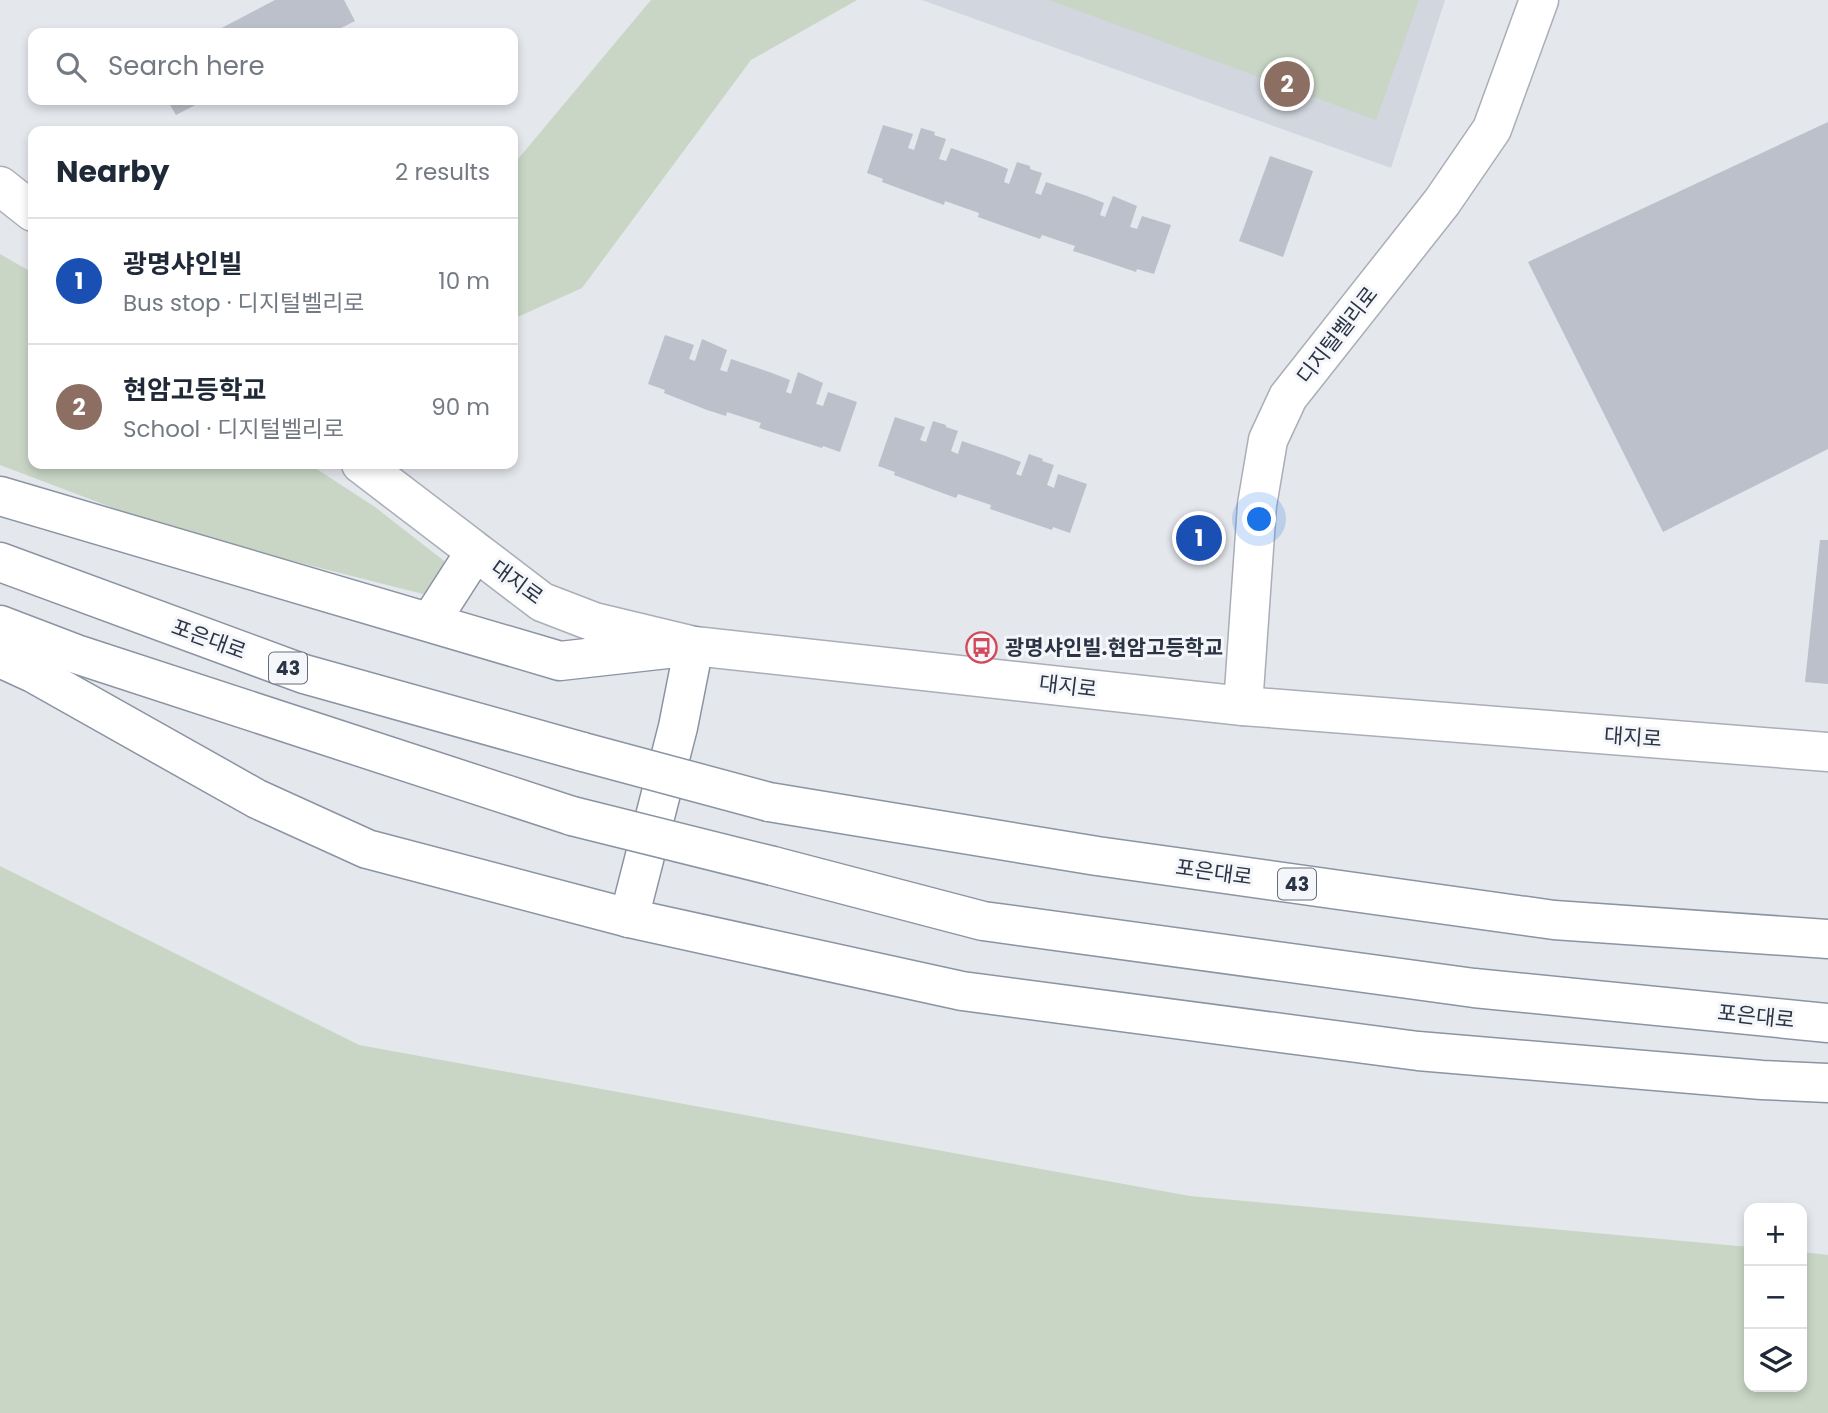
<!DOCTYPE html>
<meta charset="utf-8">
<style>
body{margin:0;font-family:Poppins,"Noto Sans KR",sans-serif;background:#f2f2f3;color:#1f2937}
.controls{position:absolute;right:21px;bottom:21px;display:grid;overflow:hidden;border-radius:14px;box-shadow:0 4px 10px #0003}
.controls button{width:63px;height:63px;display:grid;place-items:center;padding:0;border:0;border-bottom:2px solid #e0e1e3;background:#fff;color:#1f2937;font:35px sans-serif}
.you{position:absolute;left:1260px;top:520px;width:24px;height:24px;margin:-18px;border:5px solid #fff;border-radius:50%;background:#1a73e8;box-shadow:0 0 0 10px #1a73e833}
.badge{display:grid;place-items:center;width:46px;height:46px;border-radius:50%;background:#ea580c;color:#fff;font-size:23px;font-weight:700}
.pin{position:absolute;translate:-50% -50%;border:4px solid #fff;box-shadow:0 2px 7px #0006}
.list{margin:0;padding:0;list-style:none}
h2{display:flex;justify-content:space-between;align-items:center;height:91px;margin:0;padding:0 28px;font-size:30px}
h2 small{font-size:23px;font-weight:400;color:#747a83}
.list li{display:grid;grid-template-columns:46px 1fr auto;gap:21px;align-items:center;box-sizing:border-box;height:126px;padding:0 28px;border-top:2px solid #e0e1e3}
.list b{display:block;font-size:26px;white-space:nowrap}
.list p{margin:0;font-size:23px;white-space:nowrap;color:#747a83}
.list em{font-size:23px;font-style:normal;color:#747a83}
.icon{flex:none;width:38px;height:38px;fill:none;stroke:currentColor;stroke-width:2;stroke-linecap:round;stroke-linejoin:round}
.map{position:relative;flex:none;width:1828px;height:1413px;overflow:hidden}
.search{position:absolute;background:#fff;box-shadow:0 4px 10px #0003;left:28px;top:28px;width:490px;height:77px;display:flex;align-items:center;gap:18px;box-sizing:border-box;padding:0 24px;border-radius:14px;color:#747a83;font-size:26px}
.panel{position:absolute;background:#fff;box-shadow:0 4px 10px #0003;left:28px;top:126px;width:490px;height:343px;border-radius:14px}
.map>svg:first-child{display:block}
.built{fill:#d2d6de}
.green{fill:#c9d6c5}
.building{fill:#bbc0ca}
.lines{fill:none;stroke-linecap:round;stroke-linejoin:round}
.secondary-casing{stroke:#a9aeb7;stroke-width:41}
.highway-casing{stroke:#8b94a3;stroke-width:41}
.secondary{stroke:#fff;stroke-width:38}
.highway{stroke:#fff;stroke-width:38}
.highway-bridge-casing{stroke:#8b94a3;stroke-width:41;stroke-linecap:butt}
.highway-bridge{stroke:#fff;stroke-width:38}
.labels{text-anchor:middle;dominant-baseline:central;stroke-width:6;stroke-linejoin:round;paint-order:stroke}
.shield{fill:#f4f6f9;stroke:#676e7b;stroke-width:2}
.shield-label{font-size:19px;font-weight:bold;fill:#2b3445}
.street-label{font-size:21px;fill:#2b3445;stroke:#f4f6f9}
.poi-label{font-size:21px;font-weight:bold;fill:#2b3445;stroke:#f4f6f9;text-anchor:start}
</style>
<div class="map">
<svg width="1828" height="1413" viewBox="0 0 1828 1413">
<rect width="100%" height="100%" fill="#e4e7ec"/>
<!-- built -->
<polygon class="built" points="922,0 1445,0 1391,168"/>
<!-- green -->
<g class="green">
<polygon points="651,0 857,0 751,60 582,288 513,319 513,165"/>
<polygon points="1049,0 1419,0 1376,120"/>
<polygon points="0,254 33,273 33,464 309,464 375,507 448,564 427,595 245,549 124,512 0,465"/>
<polygon points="0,866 359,1045 1190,1196 1749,1247 1749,1387 1802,1387 1802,1252 1828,1255 1828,1413 0,1413"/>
</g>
<!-- building -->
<g class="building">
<polygon points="275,0 344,0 355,21 331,33 212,33"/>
<polygon points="167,100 205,100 176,115"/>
<polygon points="1828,122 1828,449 1663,532 1528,262"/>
<polygon points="883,125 913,134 908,148 914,150 921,128 935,132 934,135 946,139 939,159 946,161 951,148 991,162 1008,169 1004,182 1009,184 1017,162 1030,166 1030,169 1042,173 1035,193 1041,195 1046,182 1087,196 1104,203 1100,215 1105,217 1113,196 1137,206 1130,227 1137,229 1142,216 1171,225 1154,274 1137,269 1136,272 1092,257 1073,251 1075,246 1042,235 1040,239 978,217 979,213 945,201 944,205 882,182 883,179 867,173"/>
<polygon points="1270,156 1313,171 1283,257 1239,241"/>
<polygon points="665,335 694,345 689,359 695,361 702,339 727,350 720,370 727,372 731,359 772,373 790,380 786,392 791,394 798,372 823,383 816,404 823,406 828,392 857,402 840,452 823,446 822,448 759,428 761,423 727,412 726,416 707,410 664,393 665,390 648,384"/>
<polygon points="895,417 925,427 920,440 926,442 933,421 946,425 946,427 958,431 951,451 958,454 962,441 1003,455 1021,462 1016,474 1021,476 1029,454 1043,459 1042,461 1054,465 1047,485 1054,488 1058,474 1087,484 1070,533 1053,527 1052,530 990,509 991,505 958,494 956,498 937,491 894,475 895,472 878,466"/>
<polygon points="1820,540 1828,540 1828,684 1805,682"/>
</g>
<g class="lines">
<defs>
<g id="secondary">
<polyline points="0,186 33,212"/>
<polyline points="361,464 542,602 594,622 694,646 1243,706 1828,752"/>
<polyline points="1243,706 1257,505 1268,440 1288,397 1442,202 1492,129 1539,0"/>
</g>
<g id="highway">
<polyline points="0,496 560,661 694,646 678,727 629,918"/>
<polyline points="0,562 304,674 583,752"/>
<polyline points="430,622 475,552"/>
<polyline points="0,625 76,654 572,816"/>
<polyline points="0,658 33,673 257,799 367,849 629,918 962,991 1418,1051 1762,1080 1828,1083"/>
<polyline points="769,802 1097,856 1554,920 1828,939"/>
<polyline points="773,866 983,921 1474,988 1828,1023"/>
</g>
</defs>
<!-- secondary casing -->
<use href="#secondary" class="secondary-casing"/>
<!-- highway casing -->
<use href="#highway" class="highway-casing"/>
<!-- secondary -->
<use href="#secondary" class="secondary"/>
<!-- highway -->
<use href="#highway" class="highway"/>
<defs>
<g id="highway-bridge">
<polyline points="583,752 769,802"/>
<polyline points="572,816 773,866"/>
</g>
</defs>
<!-- highway-bridge casing -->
<use href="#highway-bridge" class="highway-bridge-casing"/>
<!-- highway-bridge -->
<use href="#highway-bridge" class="highway-bridge"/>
</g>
<!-- icons -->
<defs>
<symbol id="bus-ring" viewBox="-11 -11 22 22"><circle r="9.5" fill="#f4f6f9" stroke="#d1495b" stroke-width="1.5"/><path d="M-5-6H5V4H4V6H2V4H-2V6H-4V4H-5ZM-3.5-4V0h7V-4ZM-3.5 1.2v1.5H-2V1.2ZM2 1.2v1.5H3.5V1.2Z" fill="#d1495b"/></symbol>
</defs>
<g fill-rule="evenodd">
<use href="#bus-ring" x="964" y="630" width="35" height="35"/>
</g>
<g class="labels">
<!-- shield labels -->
<g class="shield">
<rect x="269" y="652.5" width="38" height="31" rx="5"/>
<rect x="1278" y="868.5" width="38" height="31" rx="5"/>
</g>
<g class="shield-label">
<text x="288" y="668">43</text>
<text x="1297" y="884">43</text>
</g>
<!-- street labels -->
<g class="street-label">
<text transform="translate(1337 335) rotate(-52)">디지털벨리로</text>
<text transform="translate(517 582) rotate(36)">대지로</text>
<text transform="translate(209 639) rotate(20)">포은대로</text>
<text transform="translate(1068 686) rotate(7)">대지로</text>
<text transform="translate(1633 737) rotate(4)">대지로</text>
<text transform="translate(1214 872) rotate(8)">포은대로</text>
<text transform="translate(1756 1016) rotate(6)">포은대로</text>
</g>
<!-- poi labels -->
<g class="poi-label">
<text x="1005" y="647">광명샤인빌.현암고등학교</text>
</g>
</g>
</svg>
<div class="controls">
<button>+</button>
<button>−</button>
<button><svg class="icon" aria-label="layers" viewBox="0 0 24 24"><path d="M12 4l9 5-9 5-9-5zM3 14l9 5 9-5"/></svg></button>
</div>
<div class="you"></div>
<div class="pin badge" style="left:1199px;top:538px;background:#1a4fb4">1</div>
<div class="pin badge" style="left:1287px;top:84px;background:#8d6e63">2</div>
<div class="search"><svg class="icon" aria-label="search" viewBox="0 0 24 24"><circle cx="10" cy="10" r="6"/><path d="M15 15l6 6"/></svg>Search here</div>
<section class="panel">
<h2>Nearby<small>2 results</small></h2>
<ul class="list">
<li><span class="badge" style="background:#1a4fb4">1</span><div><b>광명샤인빌</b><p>Bus stop · 디지털벨리로</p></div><em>10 m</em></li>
<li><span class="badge" style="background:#8d6e63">2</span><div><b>현암고등학교</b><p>School · 디지털벨리로</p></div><em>90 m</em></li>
</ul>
</section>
</div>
